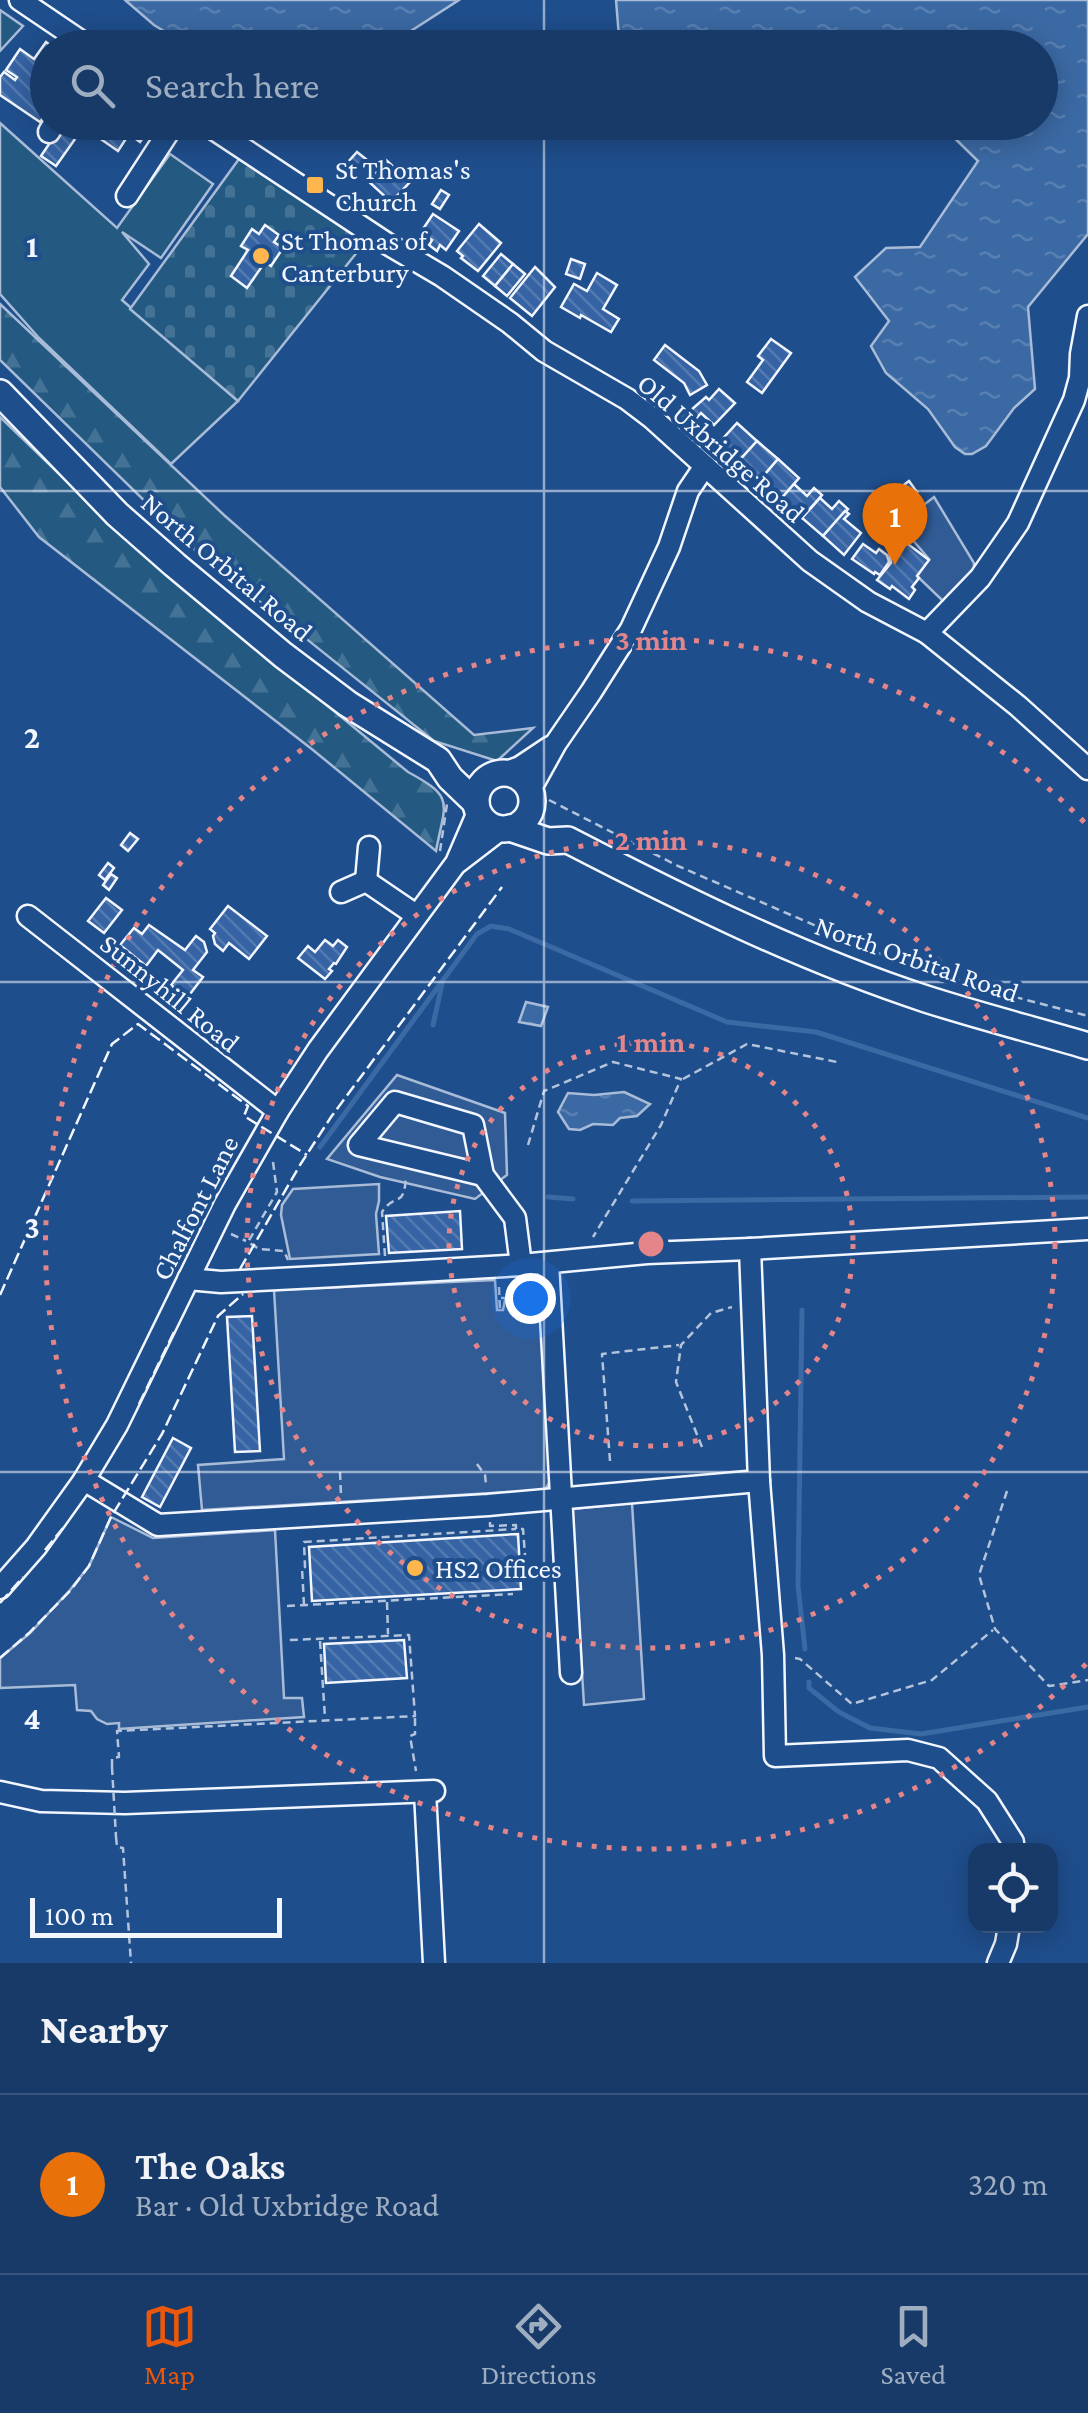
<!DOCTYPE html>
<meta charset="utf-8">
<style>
body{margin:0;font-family:"Crimson Pro",serif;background:#244571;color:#f1f3f6}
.controls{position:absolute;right:30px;bottom:30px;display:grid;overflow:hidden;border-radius:20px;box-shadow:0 5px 25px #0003}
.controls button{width:90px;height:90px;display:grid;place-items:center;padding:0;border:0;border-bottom:2px solid #36547d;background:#173a69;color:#f1f3f6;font:50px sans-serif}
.scale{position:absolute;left:30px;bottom:25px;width:252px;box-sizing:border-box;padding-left:10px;border:5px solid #f2f6ff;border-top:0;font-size:28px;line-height:35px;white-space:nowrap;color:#f2f6ff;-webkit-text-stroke:8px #1f4e8c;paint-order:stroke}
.you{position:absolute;left:530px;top:1298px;width:35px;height:35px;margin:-25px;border:8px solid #fff;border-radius:50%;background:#1a73e8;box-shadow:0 0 0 15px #1a73e833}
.badge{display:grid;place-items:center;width:65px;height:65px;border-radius:50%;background:#ea580c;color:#fff;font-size:32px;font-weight:700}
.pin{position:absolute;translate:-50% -82px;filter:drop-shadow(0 2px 5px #0008)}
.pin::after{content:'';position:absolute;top:52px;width:35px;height:30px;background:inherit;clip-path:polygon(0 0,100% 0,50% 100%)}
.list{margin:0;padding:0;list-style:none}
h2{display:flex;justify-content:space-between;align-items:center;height:130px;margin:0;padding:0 40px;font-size:42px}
h2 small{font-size:32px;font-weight:400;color:#9eadc0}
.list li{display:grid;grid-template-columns:65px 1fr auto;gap:30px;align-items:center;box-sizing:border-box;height:180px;padding:0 40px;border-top:2px solid #36547d}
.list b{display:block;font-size:38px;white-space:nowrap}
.list p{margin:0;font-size:32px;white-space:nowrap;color:#9eadc0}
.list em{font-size:32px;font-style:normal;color:#9eadc0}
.icon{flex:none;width:55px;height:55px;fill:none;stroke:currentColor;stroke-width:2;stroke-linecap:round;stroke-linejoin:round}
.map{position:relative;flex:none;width:1088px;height:1963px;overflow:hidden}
.search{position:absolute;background:#173a69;box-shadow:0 5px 25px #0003;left:30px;right:30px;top:30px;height:110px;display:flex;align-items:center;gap:25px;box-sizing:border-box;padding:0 35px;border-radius:55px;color:#9eadc0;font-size:38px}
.sheet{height:310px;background:#173a69}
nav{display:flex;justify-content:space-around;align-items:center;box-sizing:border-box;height:140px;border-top:2px solid #36547d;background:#173a69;font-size:28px;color:#9eadc0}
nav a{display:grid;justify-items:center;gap:5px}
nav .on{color:#ea580c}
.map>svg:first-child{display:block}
.green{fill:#245a82;stroke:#a8bbd7;stroke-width:2.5}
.forest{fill:url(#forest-firs);stroke:#a8bbd7;stroke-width:2.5}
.cemetery{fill:url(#cemetery-stones);stroke:#a8bbd7;stroke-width:2.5}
.parking{fill:#305b95;stroke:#a8bbd7;stroke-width:2.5}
.water{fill:url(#water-ripples);stroke:#a8bbd7;stroke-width:2.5}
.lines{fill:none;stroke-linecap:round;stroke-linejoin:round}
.stream{stroke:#3b69a3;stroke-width:5}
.building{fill:url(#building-back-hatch);stroke:#f2f6ff;stroke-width:2.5}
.minor-casing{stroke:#f2f6ff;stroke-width:25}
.major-casing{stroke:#f2f6ff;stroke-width:30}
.path{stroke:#b3c4dc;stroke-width:2.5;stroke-dasharray:8 5;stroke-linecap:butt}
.minor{stroke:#1f4e8c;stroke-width:20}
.major{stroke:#1f4e8c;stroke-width:25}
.path-bridge{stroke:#b3c4dc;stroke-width:2.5;stroke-dasharray:8 5;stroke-linecap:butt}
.fence{stroke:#f2f6ff;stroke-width:2.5;stroke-dasharray:12 5;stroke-linecap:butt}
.grid{fill:none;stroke:#f2f6ff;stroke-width:2.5;stroke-opacity:0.55}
.ring{fill:none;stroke:#e38589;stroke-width:5;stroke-dasharray:5 10}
.poi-dot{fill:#ffb74d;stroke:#1f4e8c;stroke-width:4}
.labels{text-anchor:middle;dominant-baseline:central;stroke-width:8;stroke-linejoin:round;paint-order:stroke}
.poi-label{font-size:28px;fill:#f2f6ff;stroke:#1f4e8c;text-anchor:start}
.street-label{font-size:28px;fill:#f2f6ff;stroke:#1f4e8c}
.grid-label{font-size:32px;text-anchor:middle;font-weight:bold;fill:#f2f6ff;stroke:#1f4e8c;stroke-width:8;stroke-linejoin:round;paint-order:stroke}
.centre{fill:#e38589;stroke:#1f4e8c;stroke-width:5}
.ring-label{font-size:30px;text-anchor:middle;font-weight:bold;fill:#e38589;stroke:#1f4e8c;stroke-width:8;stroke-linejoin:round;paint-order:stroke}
</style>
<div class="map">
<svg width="1088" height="1963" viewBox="0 0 1088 1963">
<defs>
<pattern id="forest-firs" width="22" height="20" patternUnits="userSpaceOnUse" patternTransform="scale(2.5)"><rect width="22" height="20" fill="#245a82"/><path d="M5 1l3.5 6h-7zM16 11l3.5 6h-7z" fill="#447295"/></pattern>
<pattern id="cemetery-stones" width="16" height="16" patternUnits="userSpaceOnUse" patternTransform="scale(2.5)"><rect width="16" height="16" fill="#245a82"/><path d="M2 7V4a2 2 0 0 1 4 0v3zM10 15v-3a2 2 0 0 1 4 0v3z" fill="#447295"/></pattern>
<pattern id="water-ripples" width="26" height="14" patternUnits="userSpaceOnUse" patternTransform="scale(2.5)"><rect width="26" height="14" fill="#3b69a3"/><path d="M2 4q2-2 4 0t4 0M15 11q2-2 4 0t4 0" fill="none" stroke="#587fb1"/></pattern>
<pattern id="building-back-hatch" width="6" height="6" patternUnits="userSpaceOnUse" patternTransform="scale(2.5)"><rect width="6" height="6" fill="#3563a3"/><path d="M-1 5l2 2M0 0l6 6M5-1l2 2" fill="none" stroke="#537ab1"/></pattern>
</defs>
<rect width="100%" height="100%" fill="#1f4e8c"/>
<!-- green -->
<g class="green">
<polygon points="0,10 23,26 0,51"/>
<polygon points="0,123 117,228 170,154 213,184 161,258 122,232 149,264 122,300 238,401 171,464 39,338 0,294"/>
</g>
<!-- forest -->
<g class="forest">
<polygon points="0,304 224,515 474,735 533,728 497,761 434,741 194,549 0,360"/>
<path d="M0 417 104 517 191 593 408 772C456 798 445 802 436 851L313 750 39 537 0 487Z"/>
</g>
<!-- cemetery -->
<polygon class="cemetery" points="239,159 366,241 238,401 130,309"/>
<!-- parking -->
<g class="parking">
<polygon points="934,497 974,563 974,569 943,601 917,576 929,559 899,524"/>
<polygon points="397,1075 505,1113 507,1175 475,1199 380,1177 327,1159"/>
<polygon points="379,1184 379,1201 376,1214 379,1254 290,1259 281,1215 282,1205 293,1189"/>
<polygon points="495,1280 497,1310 503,1310 505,1300 542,1300 552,1478 545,1490 202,1510 198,1465 284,1459 274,1290"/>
<polygon points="632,1503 644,1699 584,1705 572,1509"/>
<polygon points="111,1517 153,1538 275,1530 284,1698 302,1698 304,1717 119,1729 119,1723 107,1724 97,1719 91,1711 77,1710 75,1685 0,1688 0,1658 30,1633 70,1590 89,1566"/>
</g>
<!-- water -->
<g class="water">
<polygon points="125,0 459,0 386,47 192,48 154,25"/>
<polygon points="616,0 1088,0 1088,234 1028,307 1035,389 1014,408 986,446 972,454 965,454 955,447 928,409 886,373 871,346 889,321 855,277 886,248 920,247 978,161 939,123 1040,122 1040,48 860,47 846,34 831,47 630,47 619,37"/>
<polygon points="526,1002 548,1007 541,1026 519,1022"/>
<polygon points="624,1092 650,1104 637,1116 620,1118 613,1125 593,1124 580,1130 569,1129 558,1112 568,1093 594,1095"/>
</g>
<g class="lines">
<!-- stream -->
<g class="stream">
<polyline points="433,1025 442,984"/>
<polyline points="320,1147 477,934 491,926 509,929 727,1022 816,1032 1088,1118"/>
<polyline points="548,1197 573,1199"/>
<polyline points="632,1201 1088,1197"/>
<polyline points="802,1310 798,1586 805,1649"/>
<polyline points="809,1682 809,1688 839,1712 870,1728 921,1734 1088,1707"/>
</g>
</g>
<!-- building -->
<g class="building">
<polygon points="46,42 54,48 48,48 48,97 38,92 37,94 48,101 48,111 40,122 0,95 0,77 4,72 15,80 17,77 6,70 20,49 34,59"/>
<polygon points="64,122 87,122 56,166 41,156"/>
<polygon points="99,122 152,122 153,123 140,142 129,134 118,151 92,133"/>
<polygon points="357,152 367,160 357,171 347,163"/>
<polygon points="386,160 410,182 391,202 368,181"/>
<polygon points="441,190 449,195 440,209 432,204"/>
<polygon points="433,214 459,231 446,250 440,245 437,251 429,245 432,240 421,232"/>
<polygon points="479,224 501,243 478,271 461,258 463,256 457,251"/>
<polygon points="265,225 279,235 274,242 283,248 271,266 265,262 247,288 231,276 248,250 241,246 252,229 259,234"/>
<polygon points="501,254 513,264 495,286 483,276"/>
<polygon points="571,259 585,264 580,279 566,274"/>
<polygon points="513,264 525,274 507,296 495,286"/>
<polygon points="535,267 555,287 532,316 510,298"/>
<polygon points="597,273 617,285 603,309 619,319 611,332 581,315 580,318 561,307 574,284 587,291"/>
<polygon points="771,339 791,353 762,393 747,382 763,360 758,356"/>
<polygon points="665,345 699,371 707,385 690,395 684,383 654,360"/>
<polygon points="719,389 735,403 714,425 701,413 691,424 683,417 706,397 709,400"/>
<polygon points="737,423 757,441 738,462 718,444"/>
<polygon points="757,441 778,459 760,480 738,462"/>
<polygon points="778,459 799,478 781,499 760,480"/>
<polygon points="909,481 917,492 905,501 897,490"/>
<polygon points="794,484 807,496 814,488 822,495 802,518 781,499"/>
<polygon points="820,498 832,509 839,501 848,509 823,536 802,518"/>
<polygon points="845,511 849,514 844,519 861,533 844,555 823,536"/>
<polygon points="896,535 929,560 917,576 919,578 912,587 915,590 909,599 892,586 890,589 877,580 891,563 888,545"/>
<polygon points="863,544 876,553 879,549 887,555 889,562 880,575 875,572 874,574 852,559"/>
<polygon points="130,833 138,839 128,851 121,845"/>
<polygon points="108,863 114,868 105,880 99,875"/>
<polygon points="111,874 117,878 109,890 103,885"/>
<polygon points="106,898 122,910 104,933 88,921"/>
<polygon points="228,906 267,936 249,959 229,943 223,951 215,944 213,936 215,933 210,929"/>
<polygon points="149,925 185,950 196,936 204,942 207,952 193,970 203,977 187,998 171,985 183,970 158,950 146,966 120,945 134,928 142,934"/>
<polygon points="325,940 333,946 338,940 347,947 336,964 334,963 329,969 332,971 325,979 298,958 308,946 315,952"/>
<polygon points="460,1211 462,1249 389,1253 386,1216"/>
<polygon points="252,1316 260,1451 235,1452 227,1317"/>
<polygon points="173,1438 191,1448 160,1507 142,1497"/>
<polygon points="518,1534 521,1589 312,1601 309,1547"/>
<polygon points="404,1640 407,1678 326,1683 324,1644"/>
</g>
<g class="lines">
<defs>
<g id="minor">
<polyline points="20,0 91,48"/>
<polyline points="203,122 386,243 442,276 510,323 544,351 627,399 652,418 810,561 868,602 927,633 1018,706 1088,769"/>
<polyline points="49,132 55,122"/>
<polyline points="127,196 175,122"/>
<polyline points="927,633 980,578 1018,523 1074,400 1080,378 1081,354 1088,316"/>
<polyline points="504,773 520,767 550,747"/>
<polyline points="530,790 556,743 591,692 631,629 669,547 688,491 705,466"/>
<polyline points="458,862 501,829"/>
<polyline points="366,881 416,915"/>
<polyline points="366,881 369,847"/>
<polyline points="341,892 366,881"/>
<polyline points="28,916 278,1111"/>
<polyline points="483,1175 473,1125 395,1102 359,1145 483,1175 515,1218 521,1265"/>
<polyline points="750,1249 759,1481 773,1655 775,1756 908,1750 939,1758 987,1801 1013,1842 1013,1850"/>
<polyline points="548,1263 571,1673"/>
<polyline points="188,1279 221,1282 336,1276 521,1265 647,1253 750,1249 1088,1229"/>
<polyline points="84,1480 158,1525 488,1505 759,1481"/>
<polyline points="0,1588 36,1547 84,1480 117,1425 225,1204 278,1111 318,1050 456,863 478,812"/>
<polyline points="0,1792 41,1801 125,1803 434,1791"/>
<polyline points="425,1792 434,1963"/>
<polyline points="998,1963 1006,1944 1009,1926"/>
</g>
<g id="major">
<polyline points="0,393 117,514 175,565 283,655 348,704 438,760 450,778 476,803"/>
<circle cx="504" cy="801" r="28"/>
<path d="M510 828 548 841 568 840C684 900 801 958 926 999 979 1016 1034 1030 1088 1046"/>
</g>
</defs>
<!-- minor casing -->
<use href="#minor" class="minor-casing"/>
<!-- major casing -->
<use href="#major" class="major-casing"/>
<!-- path -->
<g class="path">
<polyline points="549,800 678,866 927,974 1088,1016"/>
<polyline points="440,851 447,804"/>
<polyline points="683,1079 747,1044 837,1062"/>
<polyline points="528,1145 544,1091 613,1062 681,1079 661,1125 593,1237"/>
<polyline points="273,1162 277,1192 248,1242 259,1249 284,1251 288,1260"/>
<polyline points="231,1234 246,1241"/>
<path d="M385 1256 382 1212C396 1191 404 1210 406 1176"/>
<polyline points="499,1287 500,1311"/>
<polyline points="501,1298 528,1298"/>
<polyline points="702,1447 676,1382 681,1345 711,1313 732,1307"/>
<polyline points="610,1461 602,1354 679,1345"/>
<polyline points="477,1464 485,1475 486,1484"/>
<polyline points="340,1472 341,1495"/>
<polyline points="1007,1491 979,1575 995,1629 1049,1686 1088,1680"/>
<polyline points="490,1522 490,1526 516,1525 516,1529 523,1529 525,1555"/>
<polyline points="387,1602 388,1634"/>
<polyline points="304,1605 302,1568 305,1567 304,1542 516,1529"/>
<polyline points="287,1606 513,1594"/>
<polyline points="320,1641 325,1718"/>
<polyline points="795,1658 800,1659 852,1704 932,1680 993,1630"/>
<polyline points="415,1718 415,1734 410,1736 416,1771"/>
<polyline points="112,1767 112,1758 119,1757 117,1731 415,1716 409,1635 289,1640"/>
<polyline points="116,1837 117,1847 123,1848 131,1963"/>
</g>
<!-- minor -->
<use href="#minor" class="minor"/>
<!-- major -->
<use href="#major" class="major"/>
<!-- path-bridge -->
<polyline class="path-bridge" points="112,1767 116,1837"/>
<!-- fence -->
<g class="fence">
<polyline points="240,1269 300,1165 331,1117 502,887"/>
<polyline points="0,1295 112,1044 138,1024 248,1106 244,1116 307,1155"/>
<polyline points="139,1404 174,1332"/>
<polyline points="45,1550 63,1528"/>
<polyline points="0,1603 23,1577"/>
<polyline points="0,1658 29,1633 70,1591 89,1566 111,1517 162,1434 218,1316 243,1294"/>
</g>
</g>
<!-- grid -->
<path class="grid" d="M544 0V48M544 122V1963M0 491H1088M0 982H1088M0 1472H1088"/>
<!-- distance rings -->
<g class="ring">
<circle cx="651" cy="1244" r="202"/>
<circle cx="651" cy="1244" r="404"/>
<path d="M1086 1664A605 605 0 1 1 1086 824"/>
</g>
<!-- markers -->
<g class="poi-dot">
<rect x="305" y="175" width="20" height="20" rx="5"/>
<circle cx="261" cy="256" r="10"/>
<circle cx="415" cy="1568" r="10"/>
</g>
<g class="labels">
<!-- poi labels -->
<g class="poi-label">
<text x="335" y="169">St Thomas's<tspan x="335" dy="32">Church</tspan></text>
<text x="281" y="240">St Thomas of<tspan x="281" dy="32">Canterbury</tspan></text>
<text x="435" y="1568">HS2 Offices</text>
</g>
<!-- street labels -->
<g class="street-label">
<text transform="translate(721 448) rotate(41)">Old Uxbridge Road</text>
<text transform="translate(227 567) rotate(40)">North Orbital Road</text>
<text transform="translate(917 959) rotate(19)">North Orbital Road</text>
<text transform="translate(170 993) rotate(39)">Sunnyhill Road</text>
<text transform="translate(195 1208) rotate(-63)">Chalfont Lane</text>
</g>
</g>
<g class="grid-label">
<text x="32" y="257">1</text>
<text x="32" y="748">2</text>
<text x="32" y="1238">3</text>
<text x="32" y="1729">4</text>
</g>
<circle cx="651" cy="1244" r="15" class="centre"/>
<g class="ring-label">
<text x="651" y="650">3 min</text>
<text x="651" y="850">2 min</text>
<text x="651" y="1052">1 min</text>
</g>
</svg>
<div class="controls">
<button><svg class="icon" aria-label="locate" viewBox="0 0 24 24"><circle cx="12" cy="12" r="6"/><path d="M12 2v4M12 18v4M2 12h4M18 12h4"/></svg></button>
</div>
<div class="scale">100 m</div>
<div class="you"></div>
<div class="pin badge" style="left:895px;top:565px;background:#e8710a">1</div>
<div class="search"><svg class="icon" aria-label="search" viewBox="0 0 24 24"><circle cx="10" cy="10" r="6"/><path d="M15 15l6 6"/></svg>Search here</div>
</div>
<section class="sheet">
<h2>Nearby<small></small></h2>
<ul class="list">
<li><span class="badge" style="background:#e8710a">1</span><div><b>The Oaks</b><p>Bar · Old Uxbridge Road</p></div><em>320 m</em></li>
</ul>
</section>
<nav>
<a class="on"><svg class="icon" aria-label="map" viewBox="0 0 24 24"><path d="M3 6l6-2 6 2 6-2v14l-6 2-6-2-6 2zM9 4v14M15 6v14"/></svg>Map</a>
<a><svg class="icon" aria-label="directions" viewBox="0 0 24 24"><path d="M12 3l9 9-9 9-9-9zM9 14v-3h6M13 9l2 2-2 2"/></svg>Directions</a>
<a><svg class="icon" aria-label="saved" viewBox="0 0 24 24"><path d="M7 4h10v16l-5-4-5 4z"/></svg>Saved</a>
</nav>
